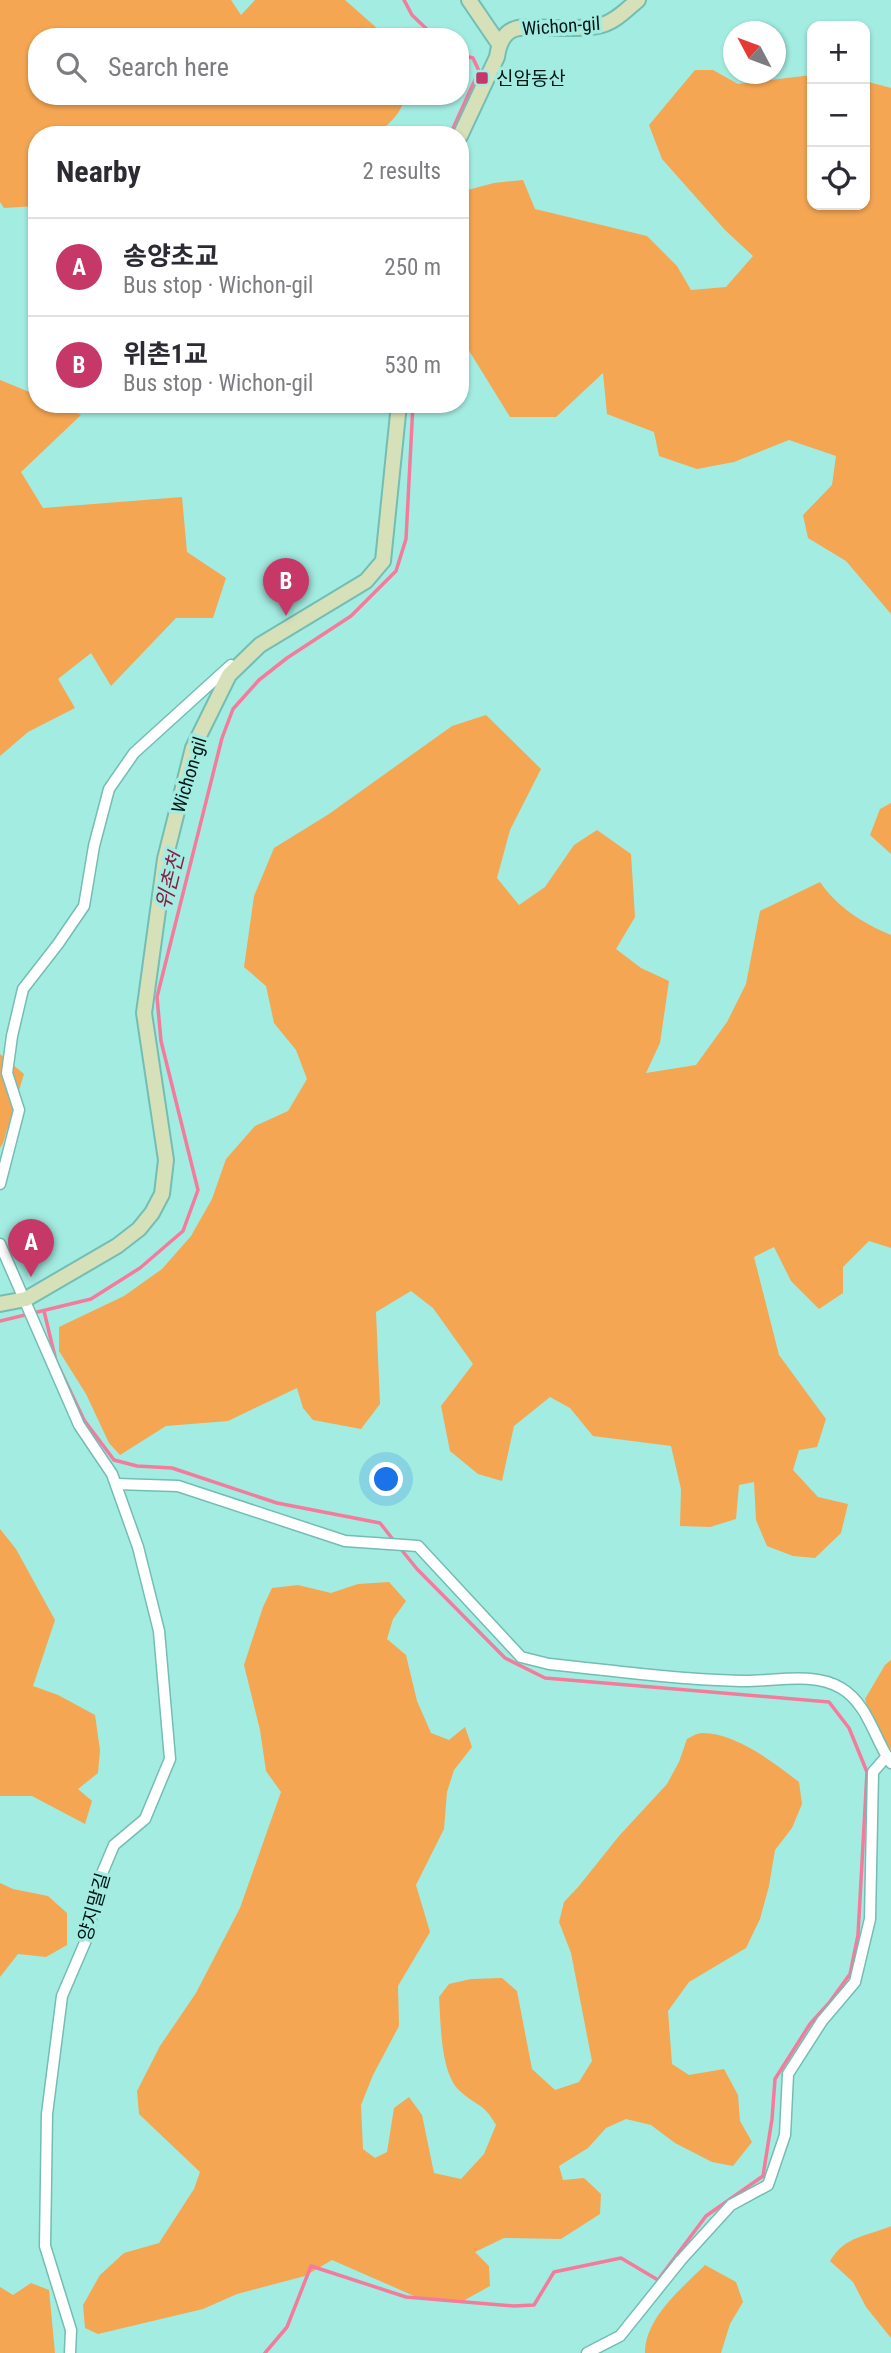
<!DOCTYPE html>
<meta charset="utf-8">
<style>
body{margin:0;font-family:"Roboto Condensed","Noto Sans KR",sans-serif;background:#f7f7f7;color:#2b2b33}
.controls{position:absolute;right:21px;top:21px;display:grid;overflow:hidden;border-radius:14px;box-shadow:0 2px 5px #0004}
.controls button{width:63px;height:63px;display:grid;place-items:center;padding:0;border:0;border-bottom:2px solid #e1e1e2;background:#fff;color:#2b2b33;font:35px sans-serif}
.compass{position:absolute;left:723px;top:21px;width:63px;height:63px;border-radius:50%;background:#fff;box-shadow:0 2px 5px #0004;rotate:311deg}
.you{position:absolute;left:387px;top:1480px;width:24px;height:24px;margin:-18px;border:5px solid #fff;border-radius:50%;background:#1a73e8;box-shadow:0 0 0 10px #1a73e833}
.badge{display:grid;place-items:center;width:46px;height:46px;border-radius:50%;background:#c63867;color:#fff;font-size:23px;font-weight:700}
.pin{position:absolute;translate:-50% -58px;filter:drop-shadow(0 2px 4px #0008)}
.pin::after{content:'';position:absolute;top:37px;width:24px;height:21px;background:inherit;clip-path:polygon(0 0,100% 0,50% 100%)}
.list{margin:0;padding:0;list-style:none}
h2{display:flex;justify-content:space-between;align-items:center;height:91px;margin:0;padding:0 28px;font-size:30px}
h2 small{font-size:23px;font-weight:400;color:#7c7c81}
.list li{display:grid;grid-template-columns:46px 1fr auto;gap:21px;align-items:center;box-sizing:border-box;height:98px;padding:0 28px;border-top:2px solid #e1e1e2}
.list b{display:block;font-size:26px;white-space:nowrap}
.list p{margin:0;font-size:23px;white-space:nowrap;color:#7c7c81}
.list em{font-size:23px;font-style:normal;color:#7c7c81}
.icon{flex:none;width:38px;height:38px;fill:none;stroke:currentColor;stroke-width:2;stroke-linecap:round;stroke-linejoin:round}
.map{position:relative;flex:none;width:891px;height:2353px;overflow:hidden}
.search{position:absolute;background:#fff;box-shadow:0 2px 5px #0004;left:28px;top:28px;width:441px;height:77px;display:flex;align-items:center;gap:18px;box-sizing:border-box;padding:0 24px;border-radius:28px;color:#7c7c81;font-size:26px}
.panel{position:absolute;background:#fff;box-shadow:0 2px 5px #0004;left:28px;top:126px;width:441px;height:287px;border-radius:28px}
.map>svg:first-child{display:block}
.green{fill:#f4a653}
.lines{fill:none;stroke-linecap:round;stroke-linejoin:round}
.stream{stroke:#f47b9b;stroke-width:3.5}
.street-casing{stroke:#74bdb3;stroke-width:13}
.secondary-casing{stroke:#74bdb3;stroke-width:18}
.street{stroke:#fff;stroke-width:10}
.secondary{stroke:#d6e1b9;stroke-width:14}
.poi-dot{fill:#c63867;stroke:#a3ece2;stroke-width:2.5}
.labels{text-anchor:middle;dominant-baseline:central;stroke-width:7;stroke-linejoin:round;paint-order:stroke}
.street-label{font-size:19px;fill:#001714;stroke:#a3ece2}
.poi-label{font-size:19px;fill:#001714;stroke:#a3ece2;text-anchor:start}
.water-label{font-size:21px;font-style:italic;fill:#891d43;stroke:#a3ece2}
</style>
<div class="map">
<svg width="891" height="2353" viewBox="0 0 891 2353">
<rect width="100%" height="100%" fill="#a3ece2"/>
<!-- green -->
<g class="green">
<path d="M0 0H231L241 15 255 0H345L387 37H37V96H404C404 112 387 126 375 135H37V206L4 208 0 202Z"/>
<polygon points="695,70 713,70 738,84 812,75 812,205 865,205 865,81 891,88 891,614 846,561 808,538 803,515 832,485 836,456 789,440 734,462 697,469 659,456 654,432 607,414 603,373 556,417 510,417 460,336 460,192 494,183 523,180 535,209 647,236 677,266 691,290 726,287 753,256 725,230 662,159 649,125"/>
<polygon points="0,380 37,395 37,404 57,404 81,415 21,472 43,508 182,497 187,552 226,578 213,618 176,618 111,686 91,653 58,679 75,708 28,732 0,756"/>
<path d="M486 715 541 769 510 830 497 878 519 905 545 887 574 845 597 830 631 854 635 917 616 949 641 968 669 981 660 1043 646 1073 696 1065 727 1022 746 984 760 911 820 882C837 907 864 924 891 935V1248L869 1241 843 1267V1293L819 1309 791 1281 774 1247 754 1257 779 1355 826 1419 817 1447 799 1450 793 1470 818 1497 848 1504 841 1533 815 1558 793 1556 767 1546 756 1520 754 1482 739 1485 736 1519 710 1527 680 1526 681 1489 671 1446 593 1436 570 1408 550 1397 514 1426 502 1481 478 1474 450 1451 441 1406 473 1364 433 1308 411 1291 376 1312 380 1404 361 1429 313 1420 303 1408 297 1388 228 1421 166 1426 120 1455 109 1443 86 1394 59 1351V1327L124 1296 162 1269 191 1236 212 1199 226 1159 255 1126 288 1111 307 1079 296 1050 274 1023 266 986 244 967 254 896 274 848 329 814 452 726Z"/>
<polygon points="891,803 891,854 870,835 880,809"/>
<polygon points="0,1054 24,1074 3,1143 0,1148"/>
<polygon points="0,1529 16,1549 55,1620 33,1686 58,1695 95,1715 100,1750 98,1773 78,1789 92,1801 85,1824 32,1796 0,1796"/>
<path d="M389 1582 406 1601 393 1619 387 1639 406 1655 417 1701 431 1733 449 1740 465 1727 472 1747 454 1770 447 1792 444 1829 416 1885 430 1932 398 1986 399 2026 373 2075 361 2105 363 2149 375 2158 387 2152 394 2108 409 2097 422 2115 434 2173 461 2179 484 2154 496 2125C483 2102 479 2108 461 2092 440 2075 441 2023 439 1997L449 1984 471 1979 502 1978 517 1991 532 2069 555 2090 579 2082 592 2061 571 1953 559 1922 564 1902 579 1886 619 1836 667 1784 679 1762 687 1739C691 1737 697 1733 702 1733 736 1733 773 1762 799 1782L802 1804 792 1828 775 1850 769 1886 760 1919 746 1948 689 1982 668 2011 672 2064 689 2075 724 2069 738 2095 740 2121 752 2142 733 2166 712 2162 675 2143 651 2125 626 2119 606 2128 588 2148 559 2166 563 2180 584 2178 601 2194 600 2214 561 2239 504 2238 475 2252 489 2266 490 2286 463 2301 421 2299 332 2260 305 2276 237 2294 203 2309 98 2334 85 2328 83 2305 100 2275 124 2253 159 2243 194 2189 200 2172 139 2114 137 2091 160 2046 196 1993 240 1908 281 1792 266 1771 260 1730 244 1665 263 1607 272 1588 298 1585 331 1593 358 1584Z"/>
<polygon points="891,1660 891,1755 878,1740 865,1699 885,1665"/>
<polygon points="0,1883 13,1889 48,1896 67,1913 67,1945 46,1957 18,1954 0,1977"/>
<path d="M891 2226V2338L866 2307 853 2282 830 2261C846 2235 866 2237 891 2226Z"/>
<path d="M705 2265 736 2282 743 2302 730 2324 721 2353H645C645 2318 682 2288 705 2265Z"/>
<polygon points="31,2283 49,2290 55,2353 0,2353 0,2287 13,2295"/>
</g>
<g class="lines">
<!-- stream -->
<g class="stream">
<polyline points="404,0 412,15 435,37"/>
<polyline points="450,135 479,71 473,58 460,55"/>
<polyline points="44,1311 56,1361 84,1420 114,1460 137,1466 172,1468 277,1503 380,1523 395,1542"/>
<polyline points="0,1321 91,1299 140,1268 183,1231 198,1190 161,1041 157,997 222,738 233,709 259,680 287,658 351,616 396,571 406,539 413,404"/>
<polyline points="265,2353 287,2327 311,2266 406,2297 514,2306 534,2305 554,2272 621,2258 658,2280 706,2216 763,2176 772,2119 775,2079 810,2024 829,2003 850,1974 858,1935 867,1772 849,1728 829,1702 545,1678 505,1658 417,1569 400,1548"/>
</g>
<defs>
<g id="street">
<polyline points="0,1184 19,1110 7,1073 12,1036 23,989 58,944 84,906 94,846 109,789 134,753 231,665"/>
<polyline points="0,1244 79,1425 112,1474 138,1547 159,1631 170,1759 145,1819 114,1845 95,1890 89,1933 62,1996 47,2114 45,2246 71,2330 70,2353"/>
<path d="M116 1484 178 1486 345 1541 418 1546 521 1657 549 1664C613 1671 677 1679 741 1681 773 1682 813 1671 841 1688 868 1704 874 1738 891 1763"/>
<polyline points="587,2353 620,2336 681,2260 731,2205 768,2185 785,2135 788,2074 822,2021 855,1982 870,1919 873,1772 887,1756"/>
</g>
<g id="secondary">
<polyline points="469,0 499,44"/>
<path d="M460 136 497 57C502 21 524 27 551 28 567 28 587 29 602 25 616 21 627 9 638 0"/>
<polyline points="0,1304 26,1299 117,1246 139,1229 152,1213 162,1194 166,1160 144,1013 165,859 193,748 229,675 260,645 366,581 383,561 399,404"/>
</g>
</defs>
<!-- street casing -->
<use href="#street" class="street-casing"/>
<!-- secondary casing -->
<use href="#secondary" class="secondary-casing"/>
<!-- street -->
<use href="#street" class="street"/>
<!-- secondary -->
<use href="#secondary" class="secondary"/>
</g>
<!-- markers -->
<rect class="poi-dot" x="475" y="71" width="14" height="14" rx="3.5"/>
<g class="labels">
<!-- street labels -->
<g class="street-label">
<text transform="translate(561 26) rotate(-4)">Wichon-gil</text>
<text transform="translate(189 775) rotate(-73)">Wichon-gil</text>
<text transform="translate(94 1907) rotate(-74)">양지말길</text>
</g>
<!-- poi labels -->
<g class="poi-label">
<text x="496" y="78">신암동산</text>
</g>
<!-- water labels -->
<g class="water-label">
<text transform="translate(170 881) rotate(-76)">위촌천</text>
</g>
</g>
</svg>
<div class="controls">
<button>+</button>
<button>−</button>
<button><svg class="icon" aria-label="locate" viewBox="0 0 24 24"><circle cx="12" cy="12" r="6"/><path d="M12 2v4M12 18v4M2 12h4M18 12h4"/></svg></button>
</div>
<svg class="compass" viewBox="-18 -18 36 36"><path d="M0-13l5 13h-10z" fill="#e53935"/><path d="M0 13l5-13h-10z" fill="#7c7c81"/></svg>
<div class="you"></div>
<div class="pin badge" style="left:31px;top:1277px">A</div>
<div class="pin badge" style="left:286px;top:616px">B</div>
<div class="search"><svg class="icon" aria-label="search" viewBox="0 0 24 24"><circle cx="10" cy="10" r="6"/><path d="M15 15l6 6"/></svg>Search here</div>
<section class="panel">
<h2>Nearby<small>2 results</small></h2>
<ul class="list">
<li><span class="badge">A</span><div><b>송양초교</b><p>Bus stop · Wichon-gil</p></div><em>250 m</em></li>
<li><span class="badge">B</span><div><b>위촌1교</b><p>Bus stop · Wichon-gil</p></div><em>530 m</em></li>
</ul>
</section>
</div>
